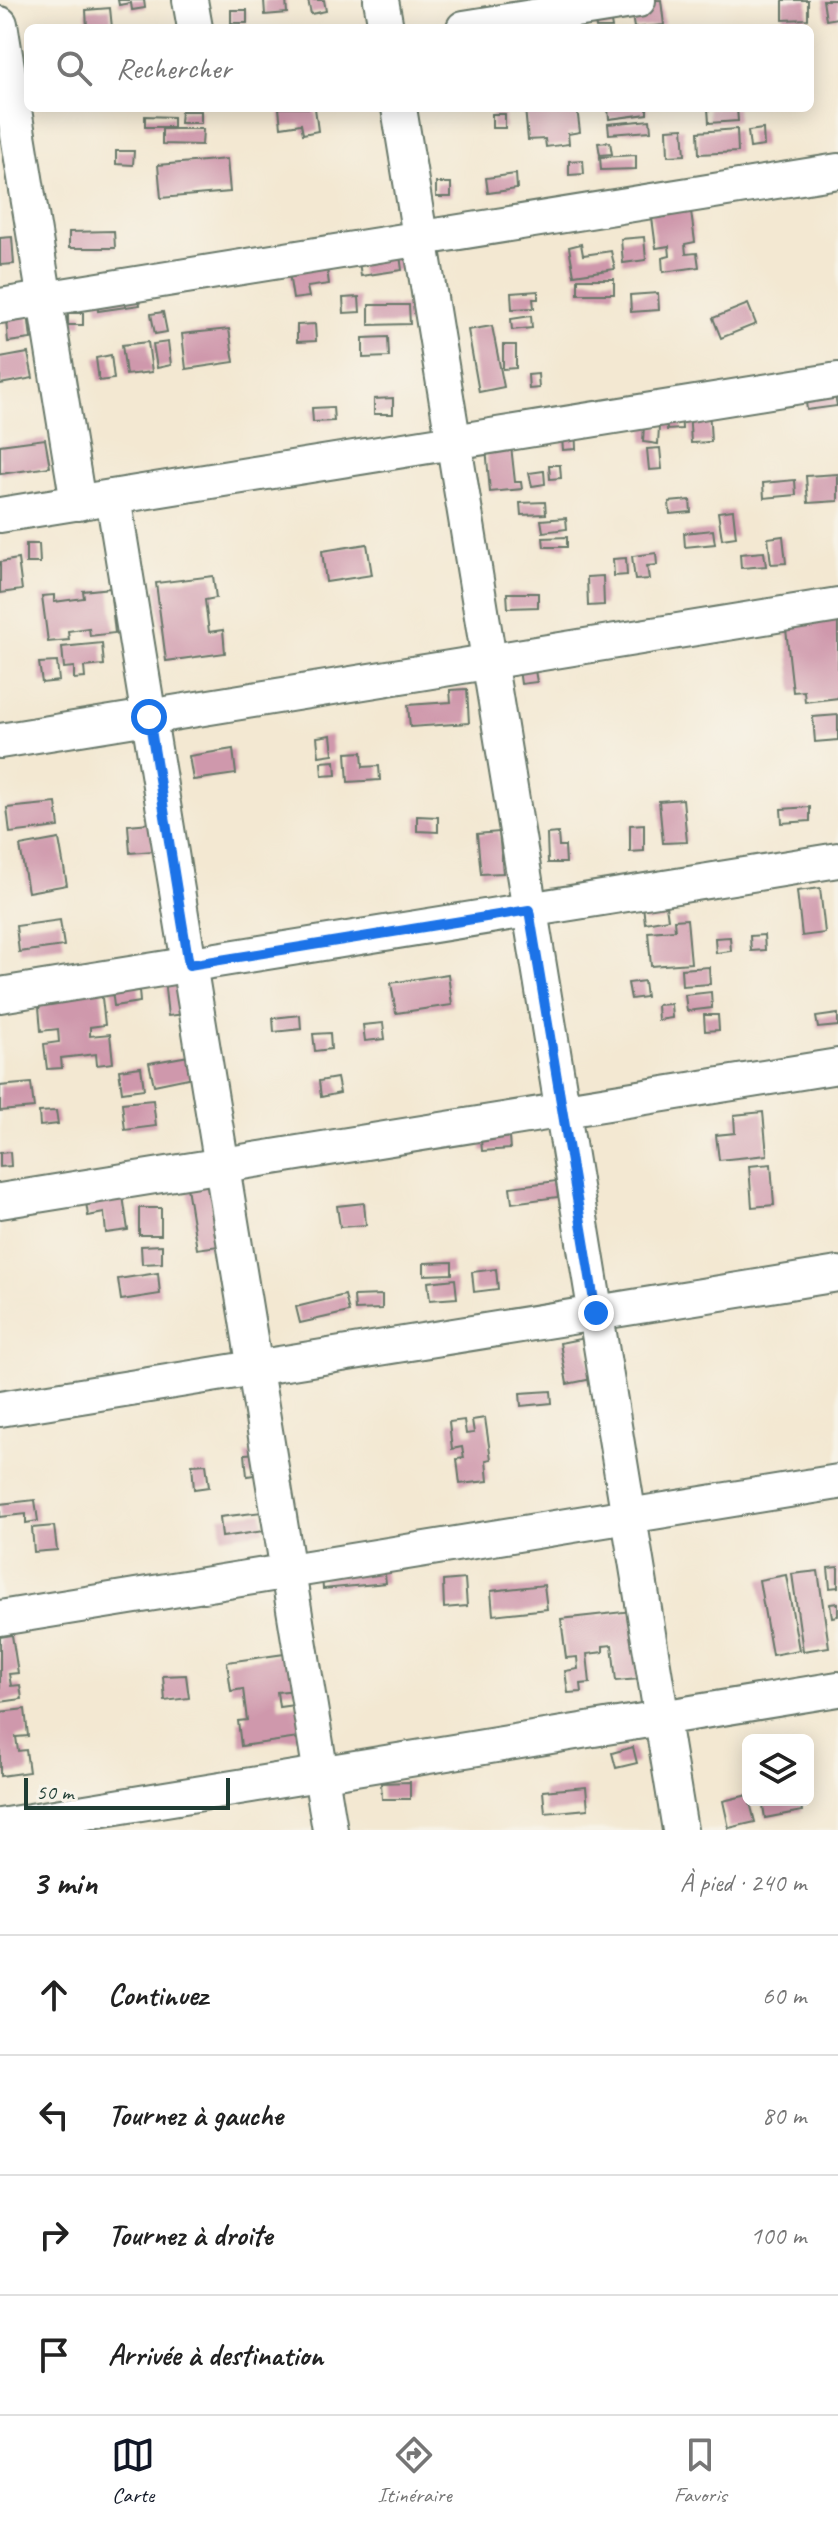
<!DOCTYPE html>
<html lang="fr">
<meta charset="utf-8">
<style>
body{margin:0;font-family:Caveat,sans-serif;background:#f6f6f6;color:#222}
.controls{position:absolute;right:24px;bottom:24px;display:grid;overflow:hidden;border-radius:12px;box-shadow:0 4px 20px #0003}
.controls button{width:72px;height:72px;display:grid;place-items:center;padding:0;border:0;border-bottom:2px solid #e0e0e0;background:#fff;color:#222;font:40px sans-serif}
.scale{position:absolute;left:24px;bottom:20px;width:206px;box-sizing:border-box;padding-left:8px;border:4px solid #1f3d34;border-top:0;font-size:22px;line-height:28px;white-space:nowrap;color:#1f3d34;-webkit-text-stroke:6px #f7f3e8;paint-order:stroke}
.stop{position:absolute;width:24px;height:24px;margin:-18px;border:6px solid #1a73e8;border-radius:50%;background:#fff}
.stop.end{background:#1a73e8;border-color:#fff;box-shadow:0 2px 8px #0008}
.list{margin:0;padding:0;list-style:none}
h2{display:flex;justify-content:space-between;align-items:center;height:104px;margin:0;padding:0 32px;font-size:34px}
h2 small{font-size:26px;font-weight:400;color:#767676}
.list li{display:grid;grid-template-columns:52px 1fr auto;gap:24px;align-items:center;box-sizing:border-box;height:120px;padding:0 32px;border-top:2px solid #e0e0e0}
.list b{display:block;font-size:30px;white-space:nowrap}
.list em{font-size:26px;font-style:normal;color:#767676}
.icon{flex:none;width:44px;height:44px;fill:none;stroke:currentColor;stroke-width:2;stroke-linecap:round;stroke-linejoin:round}
.map{position:relative;flex:none;width:838px;height:1830px;overflow:hidden}
.search{position:absolute;background:#fff;box-shadow:0 4px 20px #0003;left:24px;right:24px;top:24px;height:88px;display:flex;align-items:center;gap:20px;box-sizing:border-box;padding:0 28px;border-radius:12px;color:#767676;font-size:30px}
.sheet{height:584px;background:#fff}
nav{display:flex;justify-content:space-around;align-items:center;box-sizing:border-box;height:112px;border-top:2px solid #e0e0e0;background:#fff;font-size:22px;color:#767676}
nav a{display:grid;justify-items:center;gap:4px}
nav .on{color:#111827}
.map>svg:first-child{display:block}
.building{fill:#cf98ac}
.lines{fill:none;stroke-linecap:round;stroke-linejoin:round}
.street-casing{stroke:#69796b;stroke-width:38}
.street{stroke:#fff;stroke-width:34}
.route{stroke:#1a73e8;stroke-width:10}
</style>
<div class="map">
<svg width="838" height="1830" viewBox="0 0 838 1830">
<rect width="100%" height="100%" fill="#f7f3e8"/>
<filter id="ink" filterUnits="userSpaceOnUse"><feTurbulence type="fractalNoise" baseFrequency=".0125" numOctaves="2"/><feDisplacementMap in="SourceGraphic" scale="16" xChannelSelector="R" yChannelSelector="G"/><feConvolveMatrix kernelMatrix="1 2 1 2 8 2 1 2 1" color-interpolation-filters="sRGB"/></filter>
<filter id="wash" filterUnits="userSpaceOnUse"><feTurbulence type="fractalNoise" baseFrequency=".006" numOctaves="4" result="noise"/><feDisplacementMap in="SourceGraphic" scale="32" xChannelSelector="R" yChannelSelector="G"/><feGaussianBlur stdDeviation="1.8" result="paint"/><feColorMatrix in="noise" values="0 0 0 0 0 0 0 0 0 0 0 0 0 0 0 0 0 1.4 0 .05"/><feComposite in="paint" operator="in"/></filter>
<g filter="url(#wash)">
<rect width="100%" height="100%" fill="#f3e8d2"/>
<g id="blocks">
<!-- building -->
<g class="building">
<polygon points="118,0 144,0 145,8 132,10 131,3 119,5"/>
<polygon points="264,0 286,0 287,13 265,15"/>
<polygon points="308,0 324,0 326,11 311,14"/>
<polygon points="636,0 661,0 664,25 634,28 632,15"/>
<polygon points="783,0 808,0 808,19 783,20"/>
<polygon points="823,0 838,0 838,18 826,20"/>
<polygon points="608,4 612,28 596,28 593,6"/>
<polygon points="110,8 112,28 87,28 86,10"/>
<rect x="231" y="10" width="16" height="13"/>
<polygon points="279,108 315,108 318,131 303,134 301,124 281,127"/>
<polygon points="525,108 577,108 580,132 568,134 569,144 546,147 545,139 528,140"/>
<polygon points="608,108 647,108 647,114 609,119"/>
<polygon points="708,108 737,108 738,121 709,123"/>
<polygon points="181,111 201,111 201,123 180,123"/>
<rect x="492" y="114" width="13" height="14"/>
<polygon points="145,116 173,117 173,127 145,127"/>
<polygon points="650,120 651,131 609,134 608,124"/>
<polygon points="683,128 685,155 668,156 667,129"/>
<polygon points="162,129 203,129 202,145 162,144"/>
<polygon points="737,129 738,152 699,154 698,132"/>
<polygon points="763,129 764,146 750,148 748,131"/>
<polygon points="610,142 612,154 600,155 598,143"/>
<polygon points="116,151 134,151 133,165 116,164"/>
<polygon points="636,155 636,169 601,170 600,157"/>
<polygon points="227,159 230,192 161,198 158,165"/>
<polygon points="583,160 584,174 569,175 569,161"/>
<polygon points="516,174 517,189 488,193 486,178"/>
<rect x="436" y="183" width="15" height="14"/>
<polygon points="690,204 695,242 685,244 686,254 697,253 699,267 663,272 662,258 670,256 669,246 656,248 651,210"/>
<polygon points="114,231 115,248 69,248 69,232"/>
<polygon points="12,237 14,264 0,265 0,238"/>
<polygon points="644,237 646,260 623,263 621,239"/>
<polygon points="581,244 583,255 611,251 615,269 574,275 569,247"/>
<polygon points="399,248 402,270 361,276 358,254"/>
<polygon points="326,262 329,284 307,287 309,297 293,299 288,267"/>
<rect x="578" y="279" width="36" height="15"/>
<polygon points="138,290 140,305 98,311 96,296"/>
<polygon points="538,291 538,299 533,299 534,308 512,309 511,293"/>
<polygon points="658,293 659,310 631,312 630,295"/>
<polygon points="359,297 360,312 344,313 343,298"/>
<polygon points="748,304 756,324 721,338 713,318"/>
<polygon points="27,305 31,339 8,342 5,308"/>
<polygon points="369,305 409,305 410,324 369,325"/>
<polygon points="163,312 167,332 155,334 151,314"/>
<rect x="68" y="313" width="15" height="12"/>
<polygon points="531,316 532,328 512,330 511,319"/>
<polygon points="315,324 316,341 297,342 297,325"/>
<polygon points="492,326 504,387 479,392 468,330"/>
<polygon points="229,329 234,362 186,369 182,334"/>
<polygon points="388,337 389,357 363,358 363,338"/>
<polygon points="148,342 152,372 126,375 122,345"/>
<polygon points="168,342 171,365 157,368 153,344"/>
<polygon points="503,345 516,345 516,368 503,369"/>
<polygon points="28,353 33,378 0,384 0,358"/>
<polygon points="111,355 114,379 99,381 96,358"/>
<polygon points="538,374 539,388 529,389 528,375"/>
<polygon points="833,382 837,406 807,410 804,386"/>
<polygon points="393,398 393,414 374,414 374,399"/>
<polygon points="333,407 334,421 313,422 312,408"/>
<polygon points="709,407 711,442 691,443 689,408"/>
<polygon points="681,411 682,429 667,430 666,412"/>
<polygon points="575,425 576,449 563,450 561,426"/>
<polygon points="644,425 659,427 658,444 643,442"/>
<polygon points="485,436 511,446 515,482 521,482 522,489 490,492"/>
<polygon points="45,439 50,467 0,474 0,445"/>
<polygon points="660,448 662,469 649,470 647,449"/>
<polygon points="549,465 560,465 561,478 550,479"/>
<polygon points="544,471 545,484 532,486 529,473"/>
<polygon points="838,474 838,501 808,503 806,476"/>
<polygon points="795,480 796,495 764,498 763,483"/>
<polygon points="690,500 691,512 670,514 669,502"/>
<polygon points="545,502 546,514 521,515 520,503"/>
<polygon points="733,510 736,537 722,539 718,512"/>
<polygon points="566,518 567,529 543,532 541,520"/>
<polygon points="713,530 715,544 685,547 684,533"/>
<polygon points="783,536 786,563 771,564 768,538"/>
<polygon points="567,537 567,547 544,547 543,538"/>
<polygon points="26,544 39,544 40,563 26,563"/>
<polygon points="367,544 372,575 326,582 322,551"/>
<polygon points="764,552 766,566 741,568 740,554"/>
<polygon points="656,553 657,565 647,566 649,579 635,580 632,556"/>
<polygon points="626,558 627,575 614,576 613,559"/>
<polygon points="18,559 22,590 0,593 0,562"/>
<polygon points="213,576 216,598 205,600 209,632 223,630 225,653 166,661 156,583"/>
<polygon points="603,576 604,605 588,606 587,577"/>
<polygon points="110,588 115,633 90,636 89,628 68,631 69,640 48,642 42,596 54,595 54,602 84,598 83,591"/>
<polygon points="507,593 538,593 538,607 508,608"/>
<polygon points="838,614 838,698 805,702 804,691 793,692 785,620"/>
<polygon points="102,643 104,665 84,667 85,678 74,679 74,667 64,668 62,647"/>
<polygon points="532,653 537,682 521,684 517,655"/>
<polygon points="57,662 59,681 42,683 39,663"/>
<polygon points="467,689 469,723 410,727 408,705 451,702 450,690"/>
<polygon points="838,715 838,740 815,742 813,717"/>
<polygon points="331,735 333,754 319,756 317,737"/>
<polygon points="233,749 236,774 193,780 189,756"/>
<polygon points="362,752 363,767 379,766 380,780 348,782 346,753"/>
<polygon points="335,761 336,775 322,776 321,762"/>
<polygon points="683,799 687,842 663,843 659,801"/>
<polygon points="56,803 59,827 10,833 7,808"/>
<polygon points="810,807 810,821 782,823 781,809"/>
<polygon points="417,816 438,817 438,832 417,831"/>
<polygon points="151,823 153,851 130,853 128,825"/>
<polygon points="644,824 644,851 630,852 630,825"/>
<polygon points="499,832 503,873 481,874 477,834"/>
<polygon points="558,833 559,846 565,846 566,863 548,863 547,834"/>
<polygon points="59,839 67,885 28,892 20,846"/>
<polygon points="820,888 825,933 802,936 797,891"/>
<polygon points="664,893 668,919 645,923 642,896"/>
<polygon points="687,919 691,963 651,966 648,932 675,930 674,920"/>
<polygon points="60,920 64,946 19,952 16,926"/>
<polygon points="764,935 765,950 751,951 750,936"/>
<polygon points="730,937 731,951 716,953 715,938"/>
<polygon points="709,967 710,984 682,986 681,969"/>
<polygon points="448,974 452,1005 396,1013 391,983"/>
<polygon points="138,978 140,1002 114,1006 111,982"/>
<polygon points="181,978 185,1014 168,1016 164,980"/>
<polygon points="644,981 646,997 631,999 628,983"/>
<polygon points="101,989 105,1025 90,1027 90,1036 110,1034 113,1063 97,1065 96,1054 61,1058 62,1068 47,1069 44,1044 59,1042 58,1029 41,1031 38,995"/>
<polygon points="711,992 712,1008 687,1011 685,995"/>
<polygon points="671,1004 672,1018 658,1020 657,1005"/>
<polygon points="838,1014 838,1026 818,1028 816,1017"/>
<polygon points="300,1015 301,1029 274,1032 273,1018"/>
<polygon points="704,1015 718,1015 719,1030 705,1031"/>
<polygon points="383,1023 385,1039 365,1041 363,1025"/>
<polygon points="330,1033 331,1049 315,1051 313,1034"/>
<polygon points="189,1056 193,1077 154,1085 149,1063"/>
<polygon points="141,1067 144,1089 122,1092 119,1070"/>
<polygon points="337,1078 340,1093 321,1097 319,1081"/>
<polygon points="31,1083 34,1108 0,1111 0,1086"/>
<polygon points="153,1100 156,1126 125,1130 122,1103"/>
<polygon points="56,1111 58,1124 40,1126 39,1112"/>
<polygon points="763,1112 767,1155 719,1160 716,1135 735,1133 734,1115"/>
<polygon points="508,1126 510,1149 482,1151 480,1128"/>
<polygon points="10,1152 11,1166 0,1167 0,1153"/>
<polygon points="771,1164 774,1205 752,1207 749,1166"/>
<polygon points="208,1177 219,1246 197,1249 186,1181"/>
<polygon points="556,1181 558,1197 512,1203 510,1187"/>
<polygon points="122,1189 128,1230 106,1233 104,1213 88,1216 85,1195"/>
<polygon points="364,1203 366,1225 340,1227 337,1206"/>
<rect x="139" y="1208" width="22" height="27"/>
<polygon points="162,1245 162,1263 142,1264 141,1246"/>
<polygon points="452,1262 452,1274 424,1275 424,1263"/>
<polygon points="496,1269 498,1289 474,1292 472,1272"/>
<polygon points="158,1273 160,1294 121,1300 118,1279"/>
<polygon points="455,1279 457,1298 430,1300 428,1282"/>
<polygon points="345,1295 349,1312 300,1323 296,1307"/>
<polygon points="382,1295 382,1309 355,1310 354,1296"/>
<polygon points="585,1338 592,1379 567,1384 560,1343"/>
<polygon points="551,1391 552,1403 521,1406 520,1393"/>
<polygon points="485,1418 491,1459 486,1460 488,1481 460,1484 457,1459 464,1458 462,1447 452,1449 449,1422 464,1420 466,1434 474,1433 472,1420"/>
<polygon points="259,1453 261,1474 247,1476 245,1454"/>
<polygon points="206,1464 209,1487 194,1489 192,1465"/>
<polygon points="35,1500 38,1521 26,1523 26,1514 0,1517 0,1504"/>
<polygon points="262,1512 264,1531 222,1537 220,1517"/>
<polygon points="54,1526 57,1550 34,1552 32,1528"/>
<polygon points="383,1557 386,1583 323,1589 321,1563"/>
<polygon points="838,1567 838,1587 830,1588 828,1568"/>
<polygon points="818,1571 829,1647 803,1651 792,1574"/>
<polygon points="786,1575 799,1650 772,1655 759,1580"/>
<polygon points="465,1579 467,1606 444,1608 443,1581"/>
<polygon points="544,1585 547,1609 493,1615 491,1591"/>
<polygon points="838,1603 838,1616 832,1617 830,1604"/>
<polygon points="632,1611 639,1679 616,1681 612,1645 603,1646 603,1652 587,1654 590,1683 581,1684 582,1692 568,1693 565,1671 578,1669 577,1657 566,1658 561,1619"/>
<polygon points="12,1635 18,1673 9,1674 11,1686 20,1685 22,1699 0,1702 0,1637"/>
<polygon points="292,1653 297,1690 277,1692 279,1707 301,1704 306,1737 241,1746 238,1721 247,1720 243,1689 231,1691 227,1662"/>
<polygon points="186,1675 189,1698 165,1701 163,1676"/>
<polygon points="25,1709 28,1736 16,1737 18,1751 26,1750 29,1772 0,1776 0,1712"/>
<polygon points="633,1747 637,1763 616,1768 612,1753"/>
<polygon points="410,1782 410,1799 382,1799 381,1783"/>
<polygon points="586,1787 588,1809 545,1813 543,1791"/>
<polygon points="748,1795 755,1822 729,1828 723,1801"/>
<polygon points="762,1800 800,1800 802,1811 765,1818"/>
</g>
</g>
</g>
<g filter="url(#ink)">
<use href="#blocks" fill-opacity="0" stroke="#69796b" stroke-width="2"/>
<g class="lines">
<defs>
<g id="street">
<polyline points="190,0 195,28"/>
<polyline points="381,0 386,28"/>
<polyline points="0,24 78,503"/>
<polyline points="464,28 638,0"/>
<polyline points="399,108 680,1830"/>
<polyline points="0,306 838,171"/>
<polyline points="113,497 330,1830"/>
<polyline points="0,515 838,380"/>
<polyline points="0,741 838,605"/>
<polyline points="0,995 838,860"/>
<polyline points="0,1201 838,1066"/>
<polyline points="0,1409 838,1274"/>
<polyline points="0,1618 838,1482"/>
<polyline points="0,1826 838,1689"/>
</g>
</defs>
<!-- street casing -->
<use href="#street" class="street-casing"/>
<!-- street -->
<use href="#street" class="street"/>
</g>
</g>
<g class="lines" filter="url(#ink)">
<!-- route -->
<polyline class="route" points="149,717 189,965 529,910 596,1313"/>
</g>
</svg>
<div class="controls">
<button><svg class="icon" aria-label="layers" viewBox="0 0 24 24"><path d="M12 4l9 5-9 5-9-5zM3 14l9 5 9-5"/></svg></button>
</div>
<div class="scale">50 m</div>
<div class="stop" style="left:149px;top:717px"></div>
<div class="stop end" style="left:596px;top:1313px"></div>
<div class="search"><svg class="icon" aria-label="search" viewBox="0 0 24 24"><circle cx="10" cy="10" r="6"/><path d="M15 15l6 6"/></svg>Rechercher</div>
</div>
<section class="sheet">
<h2>3 min<small>À pied · 240 m</small></h2>
<ul class="list">
<li><svg class="icon" aria-label="ahead" viewBox="0 0 24 24"><path d="M12 20V5M6 11l6-6 6 6"/></svg><div><b>Continuez</b></div><em>60 m</em></li>
<li><svg class="icon" aria-label="left" viewBox="0 0 24 24"><path d="M17 20v-9H6M10 6l-5 5 5 5"/></svg><div><b>Tournez à gauche</b></div><em>80 m</em></li>
<li><svg class="icon" aria-label="right" viewBox="0 0 24 24"><path d="M7 20v-9h11M14 6l5 5-5 5"/></svg><div><b>Tournez à droite</b></div><em>100 m</em></li>
<li><svg class="icon" aria-label="arrive" viewBox="0 0 24 24"><path d="M6 21V4h12l-3 4 3 4H6"/></svg><div><b>Arrivée à destination</b></div></li>
</ul>
</section>
<nav>
<a class="on"><svg class="icon" aria-label="map" viewBox="0 0 24 24"><path d="M3 6l6-2 6 2 6-2v14l-6 2-6-2-6 2zM9 4v14M15 6v14"/></svg>Carte</a>
<a><svg class="icon" aria-label="directions" viewBox="0 0 24 24"><path d="M12 3l9 9-9 9-9-9zM9 14v-3h6M13 9l2 2-2 2"/></svg>Itinéraire</a>
<a><svg class="icon" aria-label="saved" viewBox="0 0 24 24"><path d="M7 4h10v16l-5-4-5 4z"/></svg>Favoris</a>
</nav>
